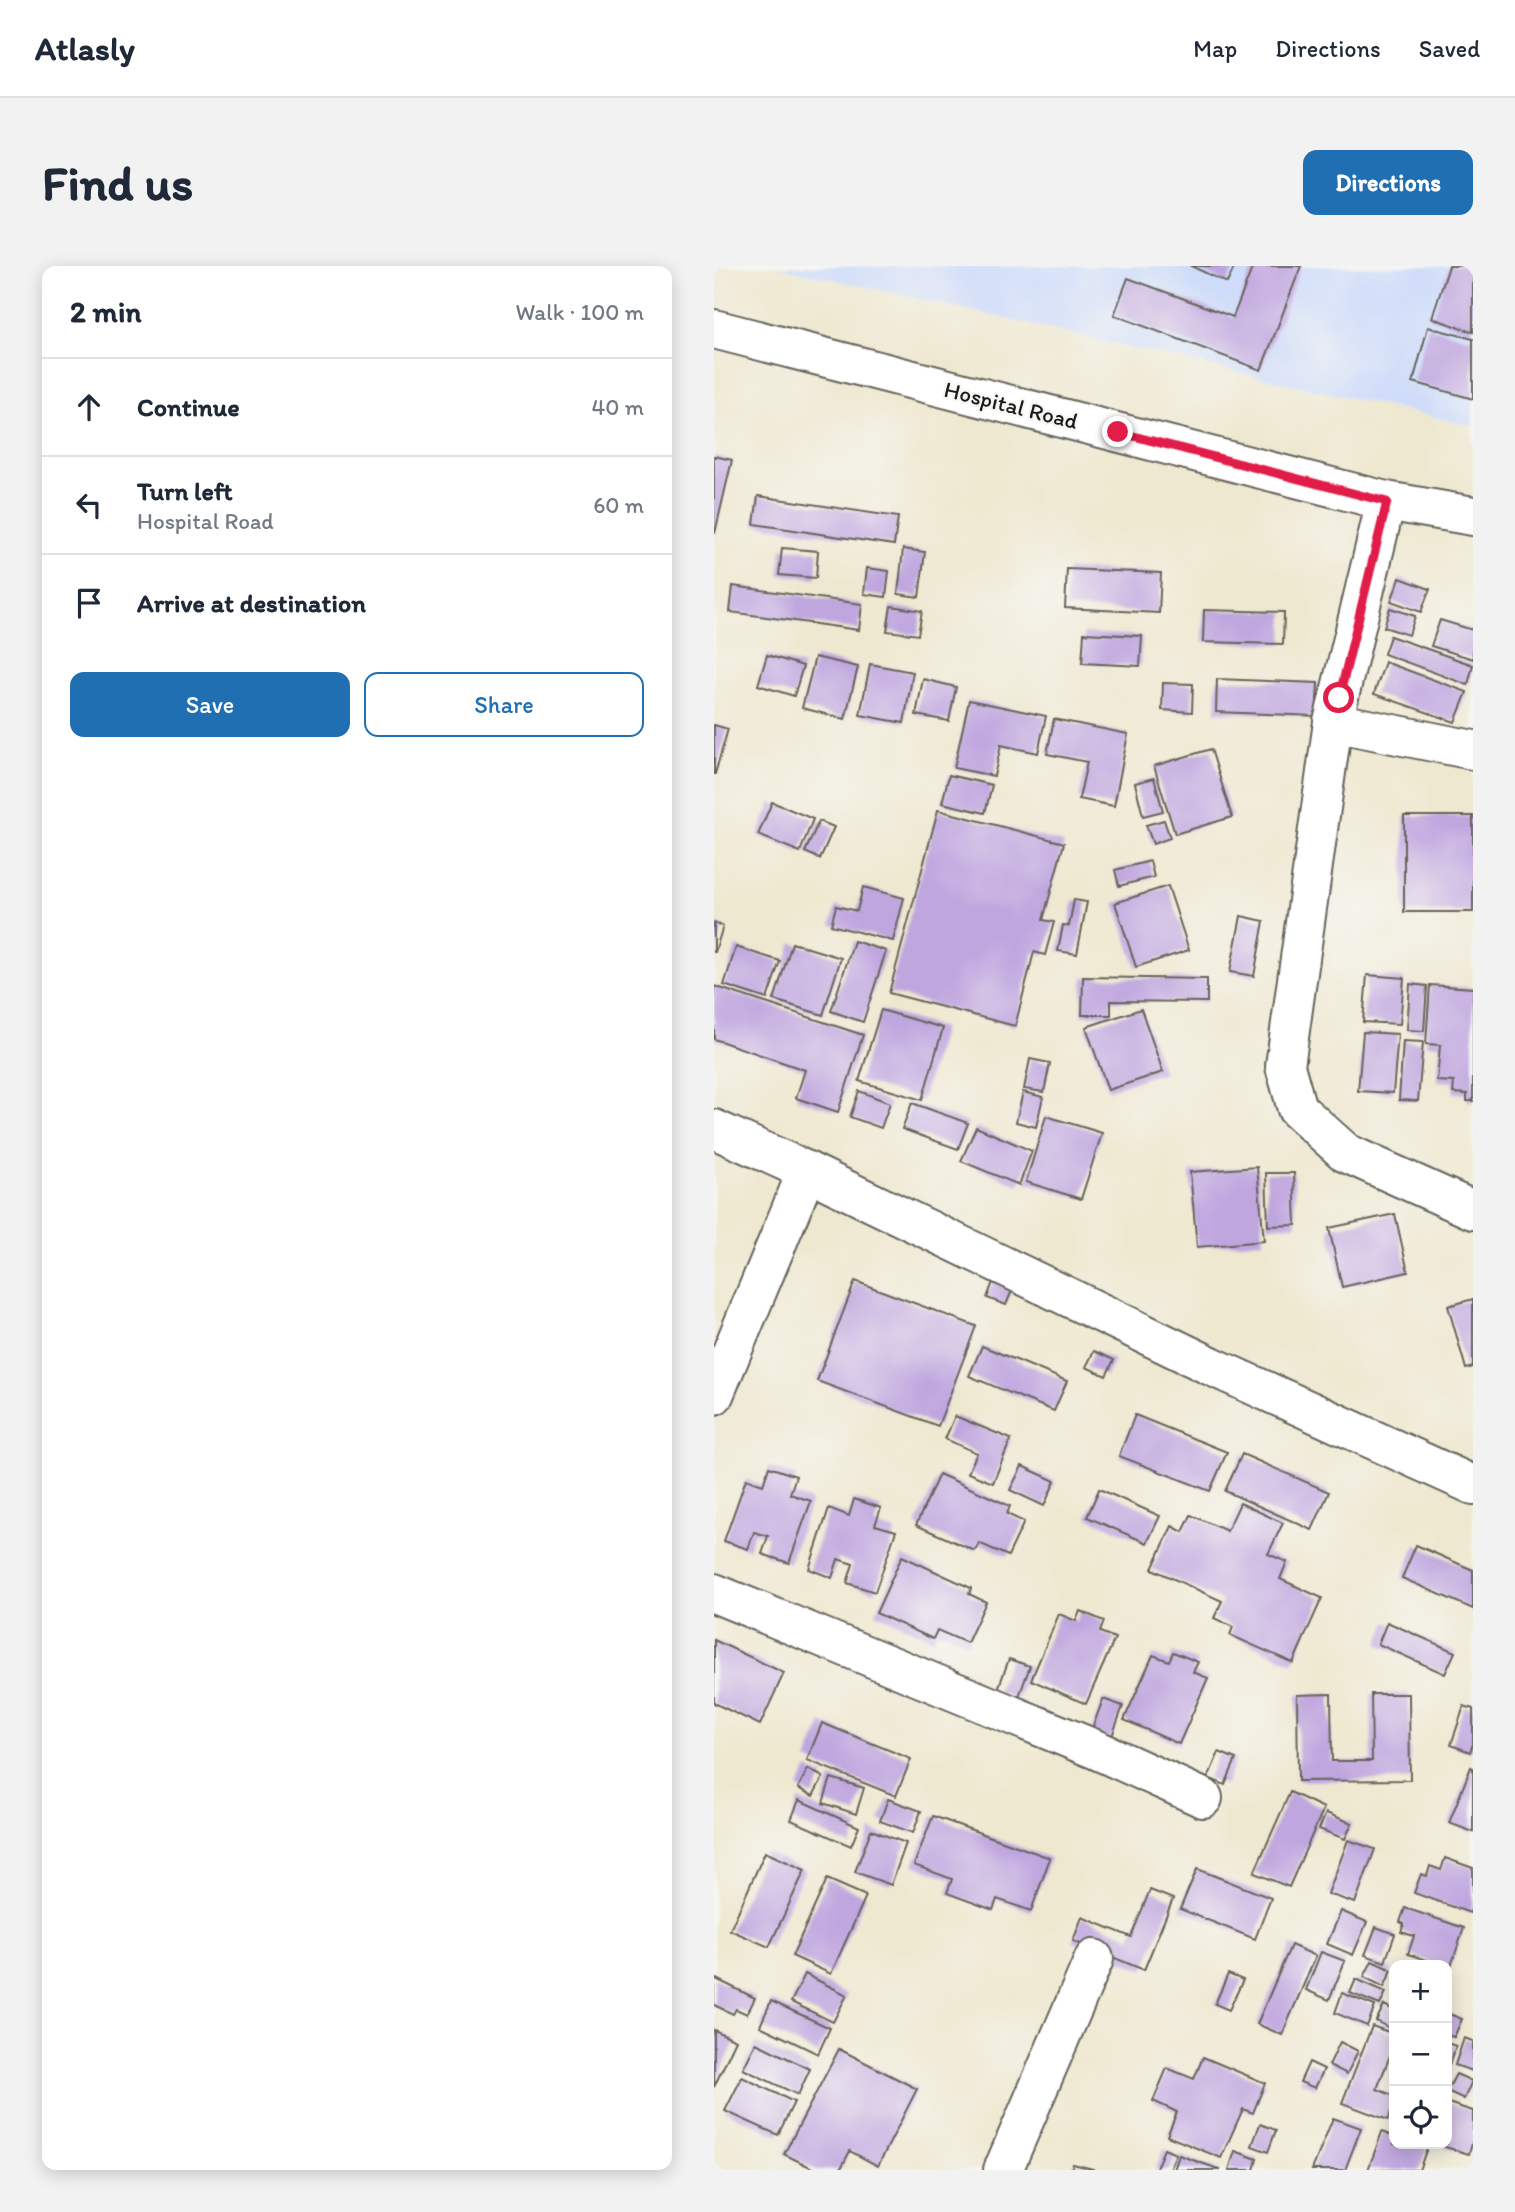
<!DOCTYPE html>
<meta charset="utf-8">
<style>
body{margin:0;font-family:Itim,sans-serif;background:#f2f2f3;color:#1f2937}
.controls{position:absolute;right:21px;bottom:21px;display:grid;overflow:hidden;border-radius:14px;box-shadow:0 4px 18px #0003}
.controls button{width:63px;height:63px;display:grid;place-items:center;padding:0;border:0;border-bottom:2px solid #e0e1e3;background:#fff;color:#1f2937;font:35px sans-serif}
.stop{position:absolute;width:21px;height:21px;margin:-16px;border:5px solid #e11d48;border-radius:50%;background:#fff}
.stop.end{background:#e11d48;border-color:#fff;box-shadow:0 2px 7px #0008}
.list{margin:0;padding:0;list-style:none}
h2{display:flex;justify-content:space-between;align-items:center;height:91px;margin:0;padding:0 28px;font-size:30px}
h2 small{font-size:23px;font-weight:400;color:#747a83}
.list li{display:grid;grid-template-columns:46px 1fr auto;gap:21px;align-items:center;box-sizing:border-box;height:98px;padding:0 28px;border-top:2px solid #e0e1e3}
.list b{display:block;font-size:26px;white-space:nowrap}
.list p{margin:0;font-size:23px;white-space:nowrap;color:#747a83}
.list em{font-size:23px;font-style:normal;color:#747a83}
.actions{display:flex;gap:14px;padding:21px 28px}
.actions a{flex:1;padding:16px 0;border:2px solid #1f6fb2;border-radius:14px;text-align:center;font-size:24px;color:#1f6fb2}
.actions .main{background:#1f6fb2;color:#fff}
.icon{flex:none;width:38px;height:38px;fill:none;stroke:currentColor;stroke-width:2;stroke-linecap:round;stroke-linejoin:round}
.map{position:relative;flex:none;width:759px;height:1904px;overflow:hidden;border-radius:14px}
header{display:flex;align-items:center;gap:42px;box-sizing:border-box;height:98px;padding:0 35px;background:#fff;border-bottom:2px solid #e0e1e3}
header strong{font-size:33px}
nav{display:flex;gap:38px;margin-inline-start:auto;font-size:24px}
.intro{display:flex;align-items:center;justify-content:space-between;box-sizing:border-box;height:168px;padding:0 42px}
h1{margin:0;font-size:49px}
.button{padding:18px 32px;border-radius:14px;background:#1f6fb2;color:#fff;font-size:24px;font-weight:700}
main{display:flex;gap:42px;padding:0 42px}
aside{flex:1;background:#fff;border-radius:14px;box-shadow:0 4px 18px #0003}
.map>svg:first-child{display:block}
.built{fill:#cedbfa}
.building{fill:#c0a6df}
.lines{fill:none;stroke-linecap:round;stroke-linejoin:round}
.minor-casing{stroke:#66635b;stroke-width:42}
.minor{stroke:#fff;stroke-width:38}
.route{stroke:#e11d48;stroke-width:9}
.labels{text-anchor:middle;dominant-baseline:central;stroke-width:5;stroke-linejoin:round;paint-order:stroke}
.street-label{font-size:23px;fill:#1c1c1c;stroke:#f6f6f2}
</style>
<header>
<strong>Atlasly</strong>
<nav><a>Map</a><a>Directions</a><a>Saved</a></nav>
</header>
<div class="intro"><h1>Find us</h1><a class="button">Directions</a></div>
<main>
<aside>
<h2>2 min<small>Walk · 100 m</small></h2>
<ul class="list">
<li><svg class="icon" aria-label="ahead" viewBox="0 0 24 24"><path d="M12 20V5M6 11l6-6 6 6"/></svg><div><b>Continue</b></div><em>40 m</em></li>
<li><svg class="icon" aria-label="left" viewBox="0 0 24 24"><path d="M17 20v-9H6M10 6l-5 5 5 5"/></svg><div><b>Turn left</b><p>Hospital Road</p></div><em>60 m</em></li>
<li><svg class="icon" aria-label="arrive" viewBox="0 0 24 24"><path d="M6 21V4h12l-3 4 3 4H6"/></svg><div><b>Arrive at destination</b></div></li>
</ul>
<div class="actions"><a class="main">Save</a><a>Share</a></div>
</aside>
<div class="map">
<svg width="759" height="1904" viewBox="0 0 759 1904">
<rect width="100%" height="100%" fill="#f6f6f2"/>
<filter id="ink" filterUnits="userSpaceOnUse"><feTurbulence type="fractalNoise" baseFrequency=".0143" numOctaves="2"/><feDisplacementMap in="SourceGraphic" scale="14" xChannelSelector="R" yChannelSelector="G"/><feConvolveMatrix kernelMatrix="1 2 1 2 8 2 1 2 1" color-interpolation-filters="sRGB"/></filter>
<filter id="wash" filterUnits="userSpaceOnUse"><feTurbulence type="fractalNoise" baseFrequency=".00686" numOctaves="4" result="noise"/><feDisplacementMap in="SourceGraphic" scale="28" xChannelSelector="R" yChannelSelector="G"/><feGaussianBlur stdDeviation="1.57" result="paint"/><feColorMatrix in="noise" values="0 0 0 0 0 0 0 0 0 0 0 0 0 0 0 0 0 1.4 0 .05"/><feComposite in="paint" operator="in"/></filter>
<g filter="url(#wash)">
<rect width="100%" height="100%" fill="#efe8d0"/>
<!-- built -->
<polygon class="built" points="61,0 759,0 759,160 654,136"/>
<g id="blocks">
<!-- building -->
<g class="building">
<polygon points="477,0 521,0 513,17"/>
<polygon points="539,0 587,0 547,104 400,49 414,12 519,51"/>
<polygon points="735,0 759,0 759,66 718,52"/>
<polygon points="714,61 759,73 759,133 699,116"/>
<polygon points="0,190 18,194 1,267 0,267"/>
<polygon points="44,230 184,251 180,279 40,258"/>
<polygon points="68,282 104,285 102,312 65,309"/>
<polygon points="189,283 211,286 205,331 184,328"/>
<polygon points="153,302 175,305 172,331 150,328"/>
<polygon points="353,303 447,307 445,347 351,342"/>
<polygon points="686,312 716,323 707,346 677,335"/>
<polygon points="19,320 148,338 145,364 16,346"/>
<polygon points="177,340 208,345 204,369 173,365"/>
<polygon points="676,342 701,350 695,369 670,361"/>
<polygon points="490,344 570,346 569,378 489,376"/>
<polygon points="726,354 759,364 759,393 717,380"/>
<polygon points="370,367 428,370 426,400 368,397"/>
<polygon points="676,370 759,399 754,419 670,388"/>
<polygon points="53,389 89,400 80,430 44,419"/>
<polygon points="101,391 144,401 131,453 88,442"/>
<polygon points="671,396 753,426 741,456 660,428"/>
<polygon points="156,398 199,406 190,457 146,449"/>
<polygon points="209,413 242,421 235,455 202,449"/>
<polygon points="503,413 604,417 602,450 502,446"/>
<polygon points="449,417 479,418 478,446 448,444"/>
<polygon points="255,434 332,450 324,487 287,479 280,510 240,502"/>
<polygon points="340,453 414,468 400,540 365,533 373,496 333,488"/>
<polygon points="0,459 14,463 1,508 0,508"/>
<polygon points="497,483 518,551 461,568 440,500"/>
<polygon points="235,509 278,519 271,547 228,537"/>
<polygon points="440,512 449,545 429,550 421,517"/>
<polygon points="58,536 99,553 86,586 44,569"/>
<polygon points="224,544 350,577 329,654 340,656 331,689 320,686 301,760 175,727"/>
<rect x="690" y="550" width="69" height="96"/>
<polygon points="450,554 456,572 439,578 432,559"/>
<polygon points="105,555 120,561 106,593 91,586"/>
<polygon points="436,595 440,611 405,620 401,604"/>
<polygon points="454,620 475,684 422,701 401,637"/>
<polygon points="149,621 190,632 179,675 117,659 122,640 143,645"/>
<polygon points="360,634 373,636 363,688 344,685 349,659 355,660"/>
<polygon points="527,650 550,655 540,710 516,706"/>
<polygon points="0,657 9,660 1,686 0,686"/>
<polygon points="140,675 172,685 149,756 117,745"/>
<polygon points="78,677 127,692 109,749 60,734"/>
<polygon points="22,681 66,695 53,733 10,719"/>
<polygon points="653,709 690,712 686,758 649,756"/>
<polygon points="369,711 493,713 493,736 397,735 397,749 368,749"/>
<polygon points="696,718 713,720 710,765 693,764"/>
<polygon points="716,719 759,722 759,835 753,835 753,828 739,827 740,816 723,815 726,779 712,778"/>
<polygon points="0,720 149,769 124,846 82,832 91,804 0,773"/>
<polygon points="427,743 449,806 394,824 372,761"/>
<polygon points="167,744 229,762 208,834 145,815"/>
<polygon points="649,766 684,768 679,827 644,825"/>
<polygon points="689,775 709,776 704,835 685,834"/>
<polygon points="316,793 336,797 330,826 310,823"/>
<polygon points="145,825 176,837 167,862 136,851"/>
<polygon points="309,826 329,831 322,861 302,856"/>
<polygon points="198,837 254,857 244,883 188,863"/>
<polygon points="332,850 388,867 367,933 312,916"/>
<polygon points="262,861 318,885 305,919 247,895"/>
<polygon points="543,901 550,975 483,981 476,906"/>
<polygon points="552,907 580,907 582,959 554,960"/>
<polygon points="681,948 694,1006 628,1021 615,962"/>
<polygon points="282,1008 302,1015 292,1039 273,1032"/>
<polygon points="141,1015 262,1060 224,1160 103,1115"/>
<polygon points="759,1033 759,1101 752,1103 734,1040"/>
<polygon points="268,1080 353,1115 340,1145 255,1110"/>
<polygon points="380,1085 400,1094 392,1110 372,1101"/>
<polygon points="421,1149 513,1186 496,1225 405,1190"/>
<polygon points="241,1150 297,1173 279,1217 254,1207 263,1187 231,1173"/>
<polygon points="528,1188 615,1226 598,1264 511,1225"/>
<polygon points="308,1200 341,1215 330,1240 296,1224"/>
<polygon points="55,1201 82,1210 76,1228 97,1235 75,1297 48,1288 54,1270 40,1266 34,1283 10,1275 32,1213 49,1219"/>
<polygon points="225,1208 296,1240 293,1248 310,1256 294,1290 265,1277 261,1285 202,1259"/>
<polygon points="385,1223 446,1250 433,1277 373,1251"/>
<polygon points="140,1233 167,1242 161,1259 182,1265 161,1326 133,1317 139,1298 124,1293 118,1312 95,1303 115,1242 135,1250"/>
<polygon points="526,1237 569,1257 554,1288 573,1296 566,1313 608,1332 579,1397 516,1369 519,1361 500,1352 508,1335 438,1303 458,1260 469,1266 477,1249 513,1265"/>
<polygon points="702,1279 759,1304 759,1343 688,1312"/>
<polygon points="188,1290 257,1322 255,1328 272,1336 253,1377 223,1364 219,1373 162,1347"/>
<polygon points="366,1345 390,1355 386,1366 401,1372 372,1438 317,1414 345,1348 362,1355"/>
<polygon points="673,1356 741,1386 731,1408 664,1378"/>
<polygon points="0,1374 70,1407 46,1459 0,1437"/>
<polygon points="459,1386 484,1396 479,1406 494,1412 465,1478 410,1454 439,1389 455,1395"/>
<polygon points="295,1393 316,1400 304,1433 283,1426"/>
<polygon points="617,1428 618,1495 658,1495 657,1428 695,1428 696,1514 584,1515 583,1429"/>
<polygon points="389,1433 409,1440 397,1473 377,1466"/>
<polygon points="750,1440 759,1443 759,1478 756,1486 737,1479"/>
<polygon points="108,1457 197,1493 182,1530 93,1494"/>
<polygon points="505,1486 522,1493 511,1519 494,1512"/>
<polygon points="757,1501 759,1502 759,1566 735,1557"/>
<polygon points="94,1503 109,1511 99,1530 84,1522"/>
<polygon points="117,1512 150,1522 142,1548 109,1537"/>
<polygon points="576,1526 610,1542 575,1621 540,1607"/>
<polygon points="174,1533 207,1545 199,1567 166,1555"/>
<polygon points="85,1534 145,1561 137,1580 77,1554"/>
<polygon points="612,1547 638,1557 631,1573 605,1563"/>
<polygon points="219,1550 336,1592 317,1645 283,1633 279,1644 233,1627 238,1613 200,1599"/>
<polygon points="157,1564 192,1577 177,1619 141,1606"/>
<polygon points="634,1574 661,1583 641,1637 614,1628"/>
<polygon points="51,1586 91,1604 55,1681 16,1664"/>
<polygon points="731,1592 759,1602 759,1637 756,1647 700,1627 707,1608 713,1610 716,1600 727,1604"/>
<polygon points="483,1603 557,1632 541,1673 466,1643"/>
<polygon points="113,1613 152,1630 117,1708 78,1690"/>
<polygon points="436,1624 459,1633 430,1704 359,1675 368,1651 417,1671"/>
<polygon points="691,1642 750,1662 736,1703 733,1699 726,1699 694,1688 700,1670 687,1666 690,1658 686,1656"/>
<polygon points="627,1645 653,1656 639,1689 613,1678"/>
<polygon points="662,1661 681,1668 671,1696 651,1689"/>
<polygon points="577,1679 602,1690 568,1769 543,1758"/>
<polygon points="607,1686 631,1695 615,1734 592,1724"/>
<polygon points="658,1695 678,1704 670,1721 650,1711"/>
<polygon points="91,1708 133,1729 119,1756 77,1736"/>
<polygon points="514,1708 529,1714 515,1744 501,1738"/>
<polygon points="0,1712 41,1732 33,1748 22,1743 19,1748 0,1739"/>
<polygon points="642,1713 672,1726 666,1739 636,1727"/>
<polygon points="628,1727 661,1740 653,1760 621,1747"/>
<polygon points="57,1735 116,1762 104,1788 46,1760"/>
<polygon points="670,1739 680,1744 680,1764 662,1755"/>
<polygon points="733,1747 748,1753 740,1771 733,1769"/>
<polygon points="658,1760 680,1768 680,1779 663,1823 680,1830 680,1838 674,1854 628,1837"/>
<polygon points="0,1764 22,1774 0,1821"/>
<polygon points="750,1772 759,1775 759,1805 741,1799"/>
<polygon points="626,1776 644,1785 633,1808 615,1799"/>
<polygon points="42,1777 96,1803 84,1829 29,1803"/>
<polygon points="733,1777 742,1780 733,1804"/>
<polygon points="125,1783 203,1823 164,1900 136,1885 126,1904 102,1904 70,1888"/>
<polygon points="489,1791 551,1817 539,1847 529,1843 507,1892 453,1870 463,1846 439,1835 453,1802 480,1813"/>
<polygon points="595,1796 610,1803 601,1822 586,1816"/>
<polygon points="742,1808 758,1815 750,1833 733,1825"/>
<polygon points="28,1811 80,1836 64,1869 11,1845"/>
<polygon points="734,1837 759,1845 759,1874 755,1888 721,1878 733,1878"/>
<polygon points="619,1852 647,1862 631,1904 598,1904"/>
<polygon points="546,1858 562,1864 554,1886 538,1880"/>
<polygon points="668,1866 680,1871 680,1878 700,1878 713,1882 705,1904 654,1904"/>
<polygon points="450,1883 462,1888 456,1904 441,1904"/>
<polygon points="521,1885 543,1893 540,1904 515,1904"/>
<polygon points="465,1889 507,1904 460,1904"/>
<polygon points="359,1898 379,1903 379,1904 357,1904"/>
</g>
</g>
</g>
<g filter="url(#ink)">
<use href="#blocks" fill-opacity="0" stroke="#66635b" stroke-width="2"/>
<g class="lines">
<defs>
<g id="minor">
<polyline points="0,63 672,235 759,250"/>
<polyline points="672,235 619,456 571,800 583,843 632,887 759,944"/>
<polyline points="619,456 759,484"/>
<polyline points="0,863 93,905 497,1100 759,1219"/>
<polyline points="0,1129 93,905"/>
<polyline points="0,1327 383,1484 489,1532"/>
<polyline points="289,1904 380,1693"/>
</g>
</defs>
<!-- minor casing -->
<use href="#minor" class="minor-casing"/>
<!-- minor -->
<use href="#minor" class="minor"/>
</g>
</g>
<g class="lines" filter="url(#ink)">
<!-- route -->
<polyline class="route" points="404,166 673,236 625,432"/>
</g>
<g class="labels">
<!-- street labels -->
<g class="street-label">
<text transform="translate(297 139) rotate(14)">Hospital Road</text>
</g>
</g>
</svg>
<div class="controls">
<button>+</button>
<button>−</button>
<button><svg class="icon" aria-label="locate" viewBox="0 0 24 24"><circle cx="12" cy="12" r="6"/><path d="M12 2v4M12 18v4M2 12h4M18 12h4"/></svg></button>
</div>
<div class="stop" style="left:625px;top:432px"></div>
<div class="stop end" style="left:404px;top:166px"></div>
</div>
</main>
